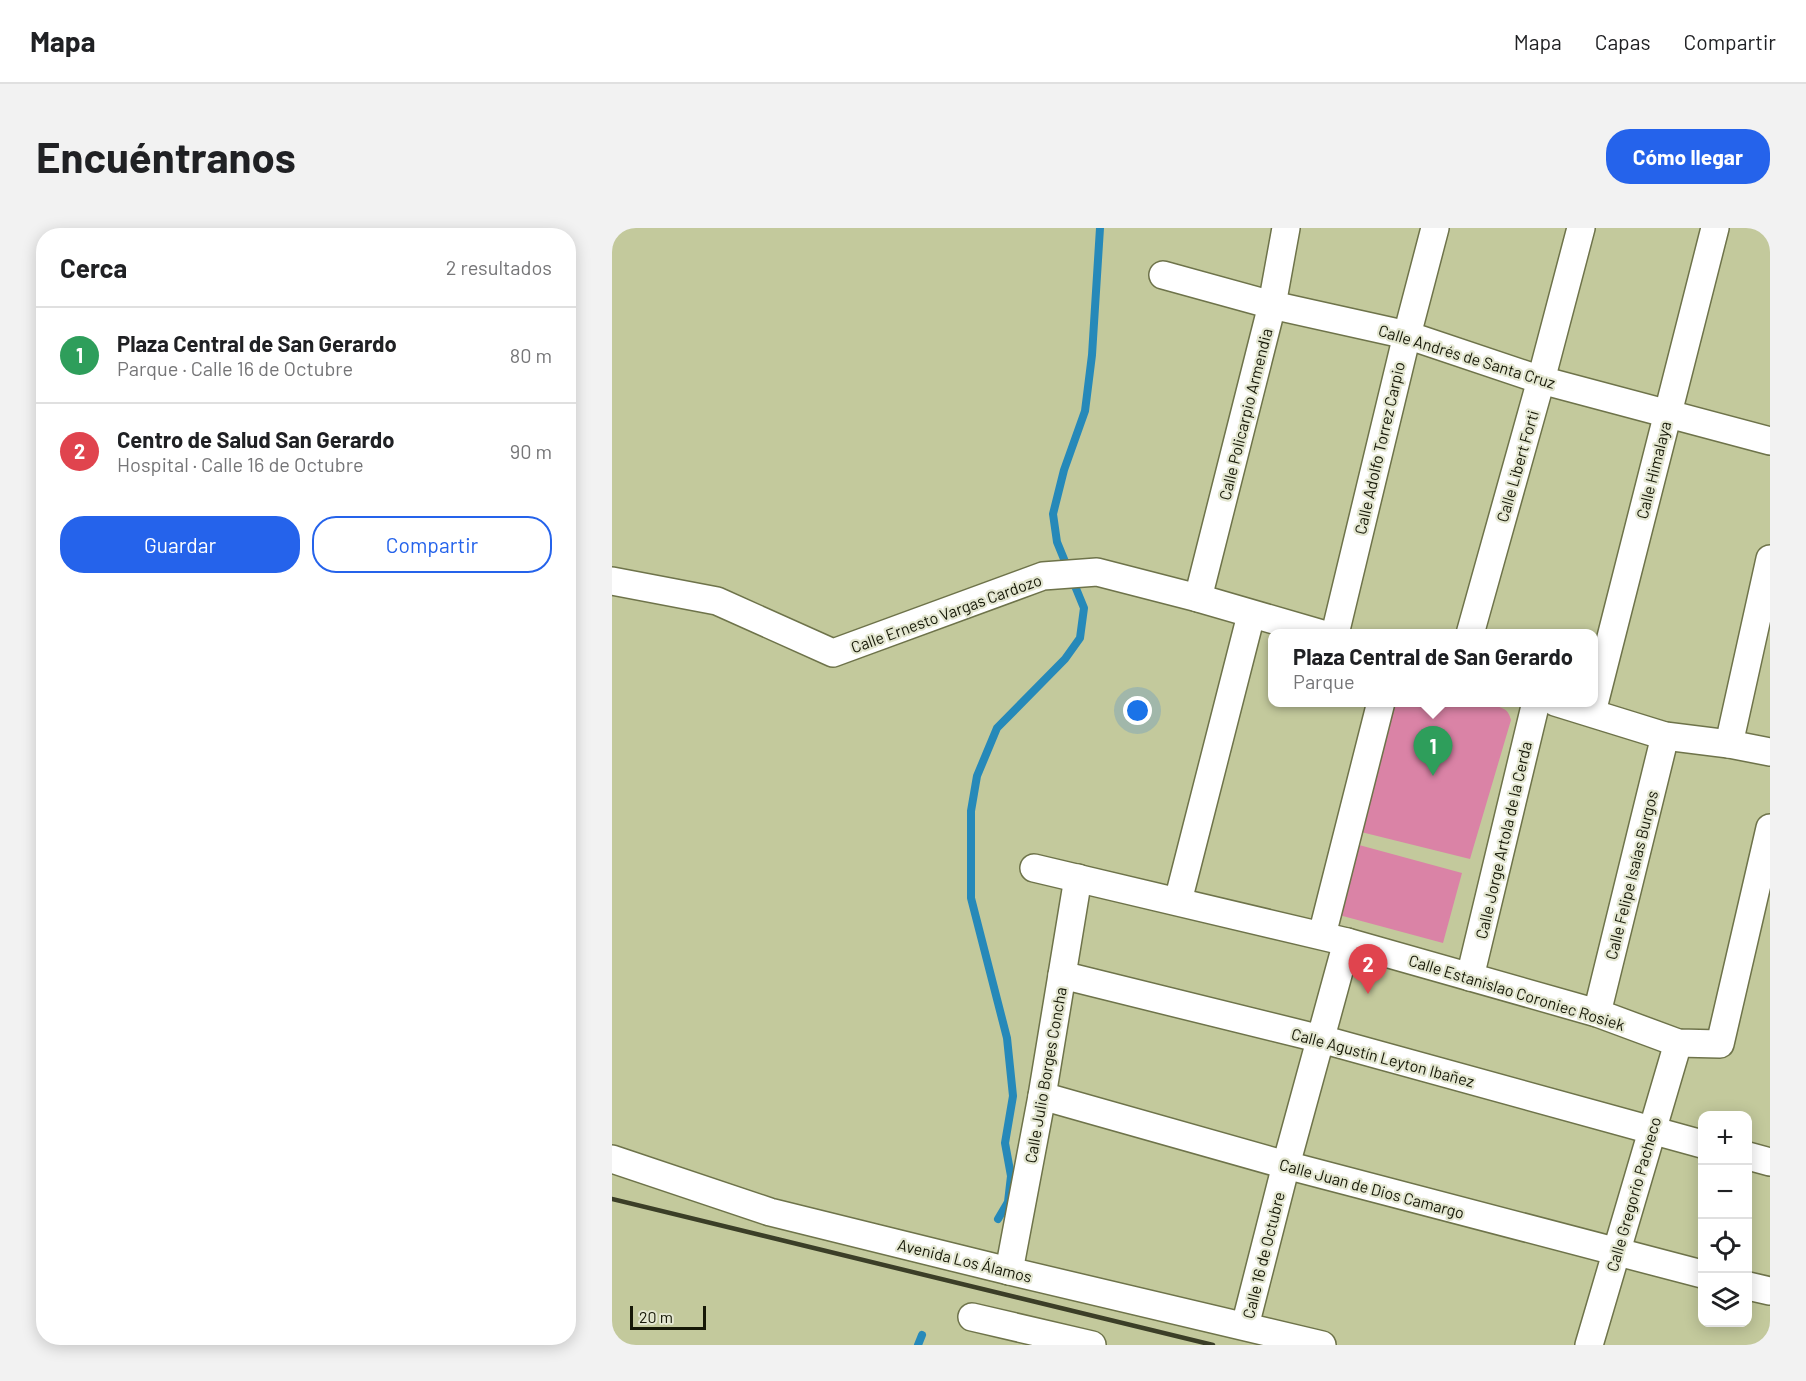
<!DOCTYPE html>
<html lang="es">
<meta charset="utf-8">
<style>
body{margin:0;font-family:Barlow,sans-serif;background:#f2f2f2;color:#202124}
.controls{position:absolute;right:18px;bottom:18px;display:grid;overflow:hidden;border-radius:12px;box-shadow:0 3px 15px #0003}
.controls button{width:54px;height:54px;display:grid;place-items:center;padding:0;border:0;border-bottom:2px solid #e0e0e0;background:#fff;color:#202124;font:30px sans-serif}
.scale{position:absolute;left:18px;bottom:15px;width:76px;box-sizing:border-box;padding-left:6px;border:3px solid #161807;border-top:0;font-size:16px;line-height:21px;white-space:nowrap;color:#161807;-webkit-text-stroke:4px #e4e7d1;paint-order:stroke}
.you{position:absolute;left:526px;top:483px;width:21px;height:21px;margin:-15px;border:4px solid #fff;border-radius:50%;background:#1a73e8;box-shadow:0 0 0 9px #1a73e833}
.badge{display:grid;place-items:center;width:39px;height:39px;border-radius:50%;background:#2563eb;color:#fff;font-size:20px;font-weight:700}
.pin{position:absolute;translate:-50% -50px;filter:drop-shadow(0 2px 3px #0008)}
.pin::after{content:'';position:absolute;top:32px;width:21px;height:18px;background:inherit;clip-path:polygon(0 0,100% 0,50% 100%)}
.popup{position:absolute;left:656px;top:401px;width:330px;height:78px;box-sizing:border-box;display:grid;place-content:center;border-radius:12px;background:#fff;filter:drop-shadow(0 2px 4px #0005);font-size:20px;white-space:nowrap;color:#757577}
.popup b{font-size:22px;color:#202124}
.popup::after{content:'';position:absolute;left:50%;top:100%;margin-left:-12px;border:12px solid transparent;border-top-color:#fff}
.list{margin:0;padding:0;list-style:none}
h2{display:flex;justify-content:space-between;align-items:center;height:78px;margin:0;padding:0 24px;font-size:26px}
h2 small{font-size:20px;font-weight:400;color:#757577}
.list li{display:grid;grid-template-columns:39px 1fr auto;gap:18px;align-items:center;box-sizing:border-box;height:96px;padding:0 24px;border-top:2px solid #e0e0e0}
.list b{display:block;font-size:22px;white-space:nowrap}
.list p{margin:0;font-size:20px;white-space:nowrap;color:#757577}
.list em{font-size:20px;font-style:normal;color:#757577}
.actions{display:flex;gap:12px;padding:18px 24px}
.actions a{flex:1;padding:14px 0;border:2px solid #2563eb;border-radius:24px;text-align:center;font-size:21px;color:#2563eb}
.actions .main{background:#2563eb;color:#fff}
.icon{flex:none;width:33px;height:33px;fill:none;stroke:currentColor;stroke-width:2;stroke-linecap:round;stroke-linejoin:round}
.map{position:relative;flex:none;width:1158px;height:1117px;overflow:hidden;border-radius:24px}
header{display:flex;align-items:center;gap:36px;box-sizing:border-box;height:84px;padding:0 30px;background:#fff;border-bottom:2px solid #e0e0e0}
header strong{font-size:28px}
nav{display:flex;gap:33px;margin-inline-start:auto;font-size:21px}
.intro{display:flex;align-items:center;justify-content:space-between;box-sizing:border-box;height:144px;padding:0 36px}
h1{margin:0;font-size:42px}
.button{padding:15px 27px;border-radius:24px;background:#2563eb;color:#fff;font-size:21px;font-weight:700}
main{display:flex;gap:36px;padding:0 36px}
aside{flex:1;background:#fff;border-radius:24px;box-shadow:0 3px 15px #0003}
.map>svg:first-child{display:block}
.green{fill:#da83a6}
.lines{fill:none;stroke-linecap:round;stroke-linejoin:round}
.stream{stroke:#2689b9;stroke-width:8}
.minor-casing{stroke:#6e734a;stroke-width:30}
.minor{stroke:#fff;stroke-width:27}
.rail{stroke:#3b3e27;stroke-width:4.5}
.labels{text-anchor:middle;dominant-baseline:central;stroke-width:4.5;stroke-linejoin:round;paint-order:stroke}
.street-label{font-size:16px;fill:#161807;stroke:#e4e7d1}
</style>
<header>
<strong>Mapa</strong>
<nav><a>Mapa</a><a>Capas</a><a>Compartir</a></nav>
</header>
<div class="intro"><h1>Encuéntranos</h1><a class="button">Cómo llegar</a></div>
<main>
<aside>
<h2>Cerca<small>2 resultados</small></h2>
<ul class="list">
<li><span class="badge" style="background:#2e9e5b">1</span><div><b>Plaza Central de San Gerardo</b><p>Parque · Calle 16 de Octubre</p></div><em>80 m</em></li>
<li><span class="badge" style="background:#e0444e">2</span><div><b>Centro de Salud San Gerardo</b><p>Hospital · Calle 16 de Octubre</p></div><em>90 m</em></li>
</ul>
<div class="actions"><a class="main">Guardar</a><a>Compartir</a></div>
</aside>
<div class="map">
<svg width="1158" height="1117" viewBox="0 0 1158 1117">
<rect width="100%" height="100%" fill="#c3c99c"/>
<!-- green -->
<g class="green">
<path d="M780 475C807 475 870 469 892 481 896 483 898 488 899 492L858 631 745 603Z"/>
<polygon points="747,617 850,645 831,715 727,687"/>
</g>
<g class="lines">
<!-- stream -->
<g class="stream">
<polyline points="386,991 396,974 399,948 393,915 401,868 395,810 359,670 359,583 365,548 385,500 453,431 468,410 472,380 445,314 441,286 452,242 473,183 480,127 488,0"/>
<polyline points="306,1117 310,1107"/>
</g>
<defs>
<g id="minor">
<polyline points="551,47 660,77 795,107 929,152 1158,213"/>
<polyline points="0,353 105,373 221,425 431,348 485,344 586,370 710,406"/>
<polyline points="586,370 660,77 674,0"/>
<polyline points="723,406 795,107 823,0"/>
<polyline points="858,406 929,152 969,0"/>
<polyline points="943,474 1053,508 1117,516 1158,524"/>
<polyline points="980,484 1103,0"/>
<polyline points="1117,516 1158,331"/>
<polyline points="422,640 735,714 985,785 1066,815 1108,816 1158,600"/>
<polyline points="566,673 639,387"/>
<polyline points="710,707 769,474"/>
<polyline points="450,747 709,811 1090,916"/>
<polyline points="858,749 924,474"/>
<polyline points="985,785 1053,508"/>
<polyline points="430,868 674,937 1090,1046"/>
<polyline points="1136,928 1158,934"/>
<polyline points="0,931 158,984 397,1043 710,1117"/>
<polyline points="397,1043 430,868 466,650"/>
<polyline points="1136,1058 1158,1063"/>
<polyline points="360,1089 480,1117"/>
<polyline points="633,1098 674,937 735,714"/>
<polyline points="977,1117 1066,815"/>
</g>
</defs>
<!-- minor casing -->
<use href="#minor" class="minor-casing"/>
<!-- minor -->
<use href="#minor" class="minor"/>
<!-- rail -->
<polyline class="rail" points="0,971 601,1117"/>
</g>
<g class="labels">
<!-- street labels -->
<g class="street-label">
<text transform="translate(855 128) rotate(17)">Calle Andrés de Santa Cruz</text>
<text transform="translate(633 186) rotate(-76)">Calle Policarpio Armendia</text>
<text transform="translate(767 220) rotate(-77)">Calle Adolfo Torrez Carpio</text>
<text transform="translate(905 238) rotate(-74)">Calle Libert Forti</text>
<text transform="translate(1041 242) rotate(-76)">Calle Himalaya</text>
<text transform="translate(334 385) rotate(-20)">Calle Ernesto Vargas Cardozo</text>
<text transform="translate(891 612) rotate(-77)">Calle Jorge Artola de la Cerda</text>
<text transform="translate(1019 647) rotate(-76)">Calle Felipe Isaías Burgos</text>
<text transform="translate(905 764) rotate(17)">Calle Estanislao Coroniec Rosiek</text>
<text transform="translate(771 829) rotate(15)">Calle Agustín Leyton Ibañez</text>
<text transform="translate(433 847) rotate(-80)">Calle Julio Borges Concha</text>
<text transform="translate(760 960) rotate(15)">Calle Juan de Dios Camargo</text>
<text transform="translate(1021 966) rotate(-74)">Calle Gregorio Pacheco</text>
<text transform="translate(651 1027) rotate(-76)">Calle 16 de Octubre</text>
<text transform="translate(353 1032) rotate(14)">Avenida Los Álamos</text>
</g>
</g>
</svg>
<div class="controls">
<button>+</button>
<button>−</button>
<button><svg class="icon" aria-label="locate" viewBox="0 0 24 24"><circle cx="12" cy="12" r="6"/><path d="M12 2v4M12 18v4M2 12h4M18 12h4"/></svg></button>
<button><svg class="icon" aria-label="layers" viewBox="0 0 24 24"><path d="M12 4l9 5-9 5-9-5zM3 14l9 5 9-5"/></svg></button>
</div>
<div class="scale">20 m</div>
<div class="you"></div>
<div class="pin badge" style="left:821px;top:548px;background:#2e9e5b">1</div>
<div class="popup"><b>Plaza Central de San Gerardo</b>Parque</div>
<div class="pin badge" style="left:756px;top:766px;background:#e0444e">2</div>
</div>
</main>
